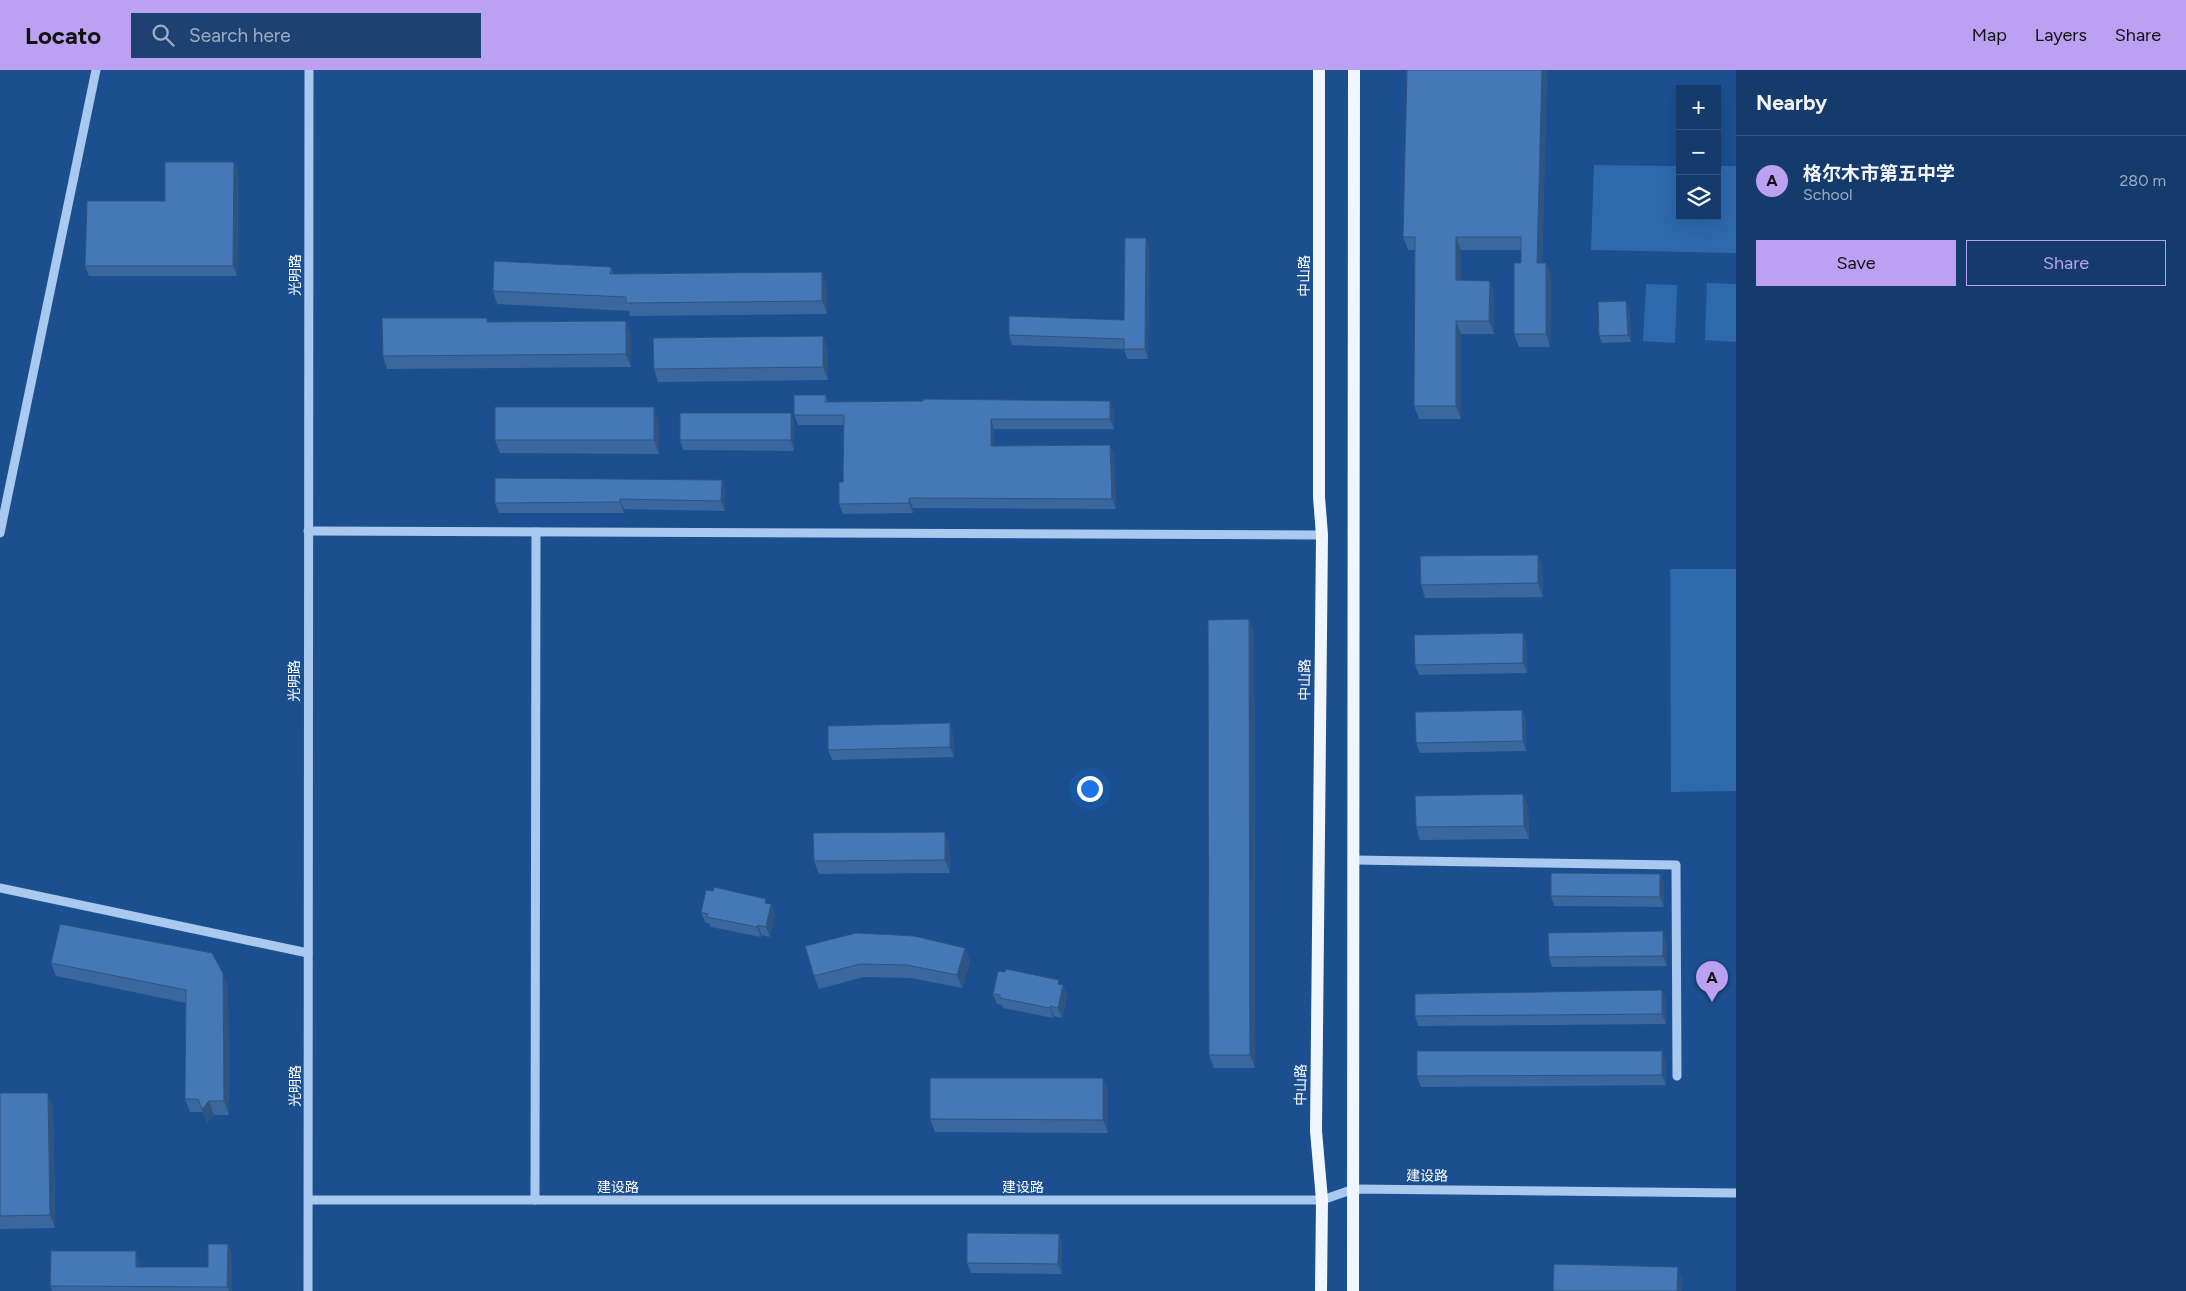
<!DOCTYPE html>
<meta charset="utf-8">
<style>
body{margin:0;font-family:Figtree,"Noto Sans SC",sans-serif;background:#1d4271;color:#f1f3f6}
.controls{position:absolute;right:15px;top:15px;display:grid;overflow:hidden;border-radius:0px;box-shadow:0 5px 20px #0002}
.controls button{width:45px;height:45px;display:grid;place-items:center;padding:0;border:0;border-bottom:1px solid #33557e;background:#143b6b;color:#f1f3f6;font:25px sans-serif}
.you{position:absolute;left:1089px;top:718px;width:18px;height:18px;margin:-12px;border:4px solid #fff;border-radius:50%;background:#1a73e8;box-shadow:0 0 0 8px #1a73e833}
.badge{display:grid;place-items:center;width:32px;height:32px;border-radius:50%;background:#bca0f2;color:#111;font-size:16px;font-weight:700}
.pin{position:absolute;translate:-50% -41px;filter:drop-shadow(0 1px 2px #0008)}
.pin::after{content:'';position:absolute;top:26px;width:18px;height:15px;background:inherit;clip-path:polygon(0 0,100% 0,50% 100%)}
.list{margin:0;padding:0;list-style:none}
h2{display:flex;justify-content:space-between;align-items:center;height:65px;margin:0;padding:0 20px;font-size:21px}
h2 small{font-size:16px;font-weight:400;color:#9dadc1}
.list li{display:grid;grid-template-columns:32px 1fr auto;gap:15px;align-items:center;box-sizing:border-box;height:90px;padding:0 20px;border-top:1px solid #33557e}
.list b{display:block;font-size:19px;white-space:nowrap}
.list p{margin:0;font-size:16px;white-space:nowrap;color:#9dadc1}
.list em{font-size:16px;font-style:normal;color:#9dadc1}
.actions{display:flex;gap:10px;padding:15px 20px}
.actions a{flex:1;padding:11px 0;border:1px solid #bca0f2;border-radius:0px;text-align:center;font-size:18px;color:#bca0f2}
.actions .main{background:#bca0f2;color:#111}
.icon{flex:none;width:28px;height:28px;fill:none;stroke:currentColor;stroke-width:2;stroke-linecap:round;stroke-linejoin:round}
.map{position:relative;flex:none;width:1736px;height:1221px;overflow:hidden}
header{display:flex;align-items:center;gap:30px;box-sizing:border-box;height:70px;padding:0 25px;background:#bca0f2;color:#111}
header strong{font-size:24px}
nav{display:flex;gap:28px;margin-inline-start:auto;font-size:18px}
.search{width:350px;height:45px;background:#1d4271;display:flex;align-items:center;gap:12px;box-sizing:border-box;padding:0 18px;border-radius:0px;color:#9dadc1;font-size:19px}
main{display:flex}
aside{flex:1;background:#143b6b}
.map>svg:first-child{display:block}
.green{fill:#2e69ad}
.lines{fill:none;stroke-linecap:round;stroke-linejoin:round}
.minor{stroke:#a9c9ee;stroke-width:9}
.major{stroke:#f0f6ff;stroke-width:12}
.wall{fill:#3a679d}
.shaded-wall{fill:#305480}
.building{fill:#4478b7;stroke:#305480}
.labels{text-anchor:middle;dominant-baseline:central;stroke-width:4;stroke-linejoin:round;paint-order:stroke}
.street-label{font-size:14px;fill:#fff;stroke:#1b4f8f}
</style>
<header>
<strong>Locato</strong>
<div class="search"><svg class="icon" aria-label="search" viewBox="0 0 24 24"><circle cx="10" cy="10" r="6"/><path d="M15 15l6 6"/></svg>Search here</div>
<nav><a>Map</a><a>Layers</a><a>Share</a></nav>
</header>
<main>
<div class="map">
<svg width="1736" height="1221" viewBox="0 0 1736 1221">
<rect width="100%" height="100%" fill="#1b4f8f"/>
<!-- green -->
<g class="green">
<polygon points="1594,95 1680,96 1680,146 1717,146 1717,96 1736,96 1736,183 1591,180"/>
<polygon points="1707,213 1736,214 1736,272 1705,270"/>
<polygon points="1646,214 1677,215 1675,273 1643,271"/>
<polygon points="1670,499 1736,499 1736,721 1671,722"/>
</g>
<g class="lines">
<!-- minor -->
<g class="minor">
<polyline points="308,461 1322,465"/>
<polyline points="0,463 96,0"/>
<polyline points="1354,790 1676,795 1677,1006"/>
<polyline points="0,818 308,883"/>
<polyline points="309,1130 1322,1130 1354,1119 1736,1123"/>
<polyline points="535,1130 536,462"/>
<polyline points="308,1221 309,0"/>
</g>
<!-- major -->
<g class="major">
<polyline points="1319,0 1319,427 1322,465 1316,1061 1322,1130 1321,1221"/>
<polyline points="1353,1221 1354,0"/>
</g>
</g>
<!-- wall -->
<g class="wall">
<polygon points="1547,0 1542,193 1546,193 1551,206 1550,277 1519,277 1514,264 1521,193 1521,180 1461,180 1461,210 1490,211 1494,224 1494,264 1461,264 1461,349 1419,349 1414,336 1415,180 1408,180 1403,167"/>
<polygon points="238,102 237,206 89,206 85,196 165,131"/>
<polygon points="1149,178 1148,289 1127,289 1124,279 1012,275 1009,265 1124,250"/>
<polygon points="611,197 613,204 827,215 827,244 630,246 629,241 497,234 493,221"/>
<polygon points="1629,237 1631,272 1602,273 1599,266"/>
<polygon points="487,248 488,252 631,265 631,297 387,299 383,286"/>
<polygon points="828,280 828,310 658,312 654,299"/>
<polygon points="826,325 828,332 1110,331 1114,340 1114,359 994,359 994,376 1110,375 1114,385 1116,439 913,438 913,443 843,444 839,434 843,412 844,355 798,355 794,345"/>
<polygon points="791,343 794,353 794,381 683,380 680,370"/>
<polygon points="659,350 659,384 500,383 495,370"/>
<polygon points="722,410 725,420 725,441 624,439 624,443 499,443 495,433"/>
<polygon points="1538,485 1542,498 1543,527 1425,528 1421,515"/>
<polygon points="1249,549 1254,563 1255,998 1214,998 1209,985"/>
<polygon points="1526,573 1527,603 1419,605 1415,595"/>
<polygon points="1522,640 1526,650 1526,681 1420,683 1416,673"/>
<polygon points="953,663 954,687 832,690 828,680"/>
<polygon points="1523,724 1528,737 1529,769 1420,770 1416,757"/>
<polygon points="949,775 950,803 819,804 814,791"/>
<polygon points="1660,804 1664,814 1664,837 1554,836 1551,826"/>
<polygon points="768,833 771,834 775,844 770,867 762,865 761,867 711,857 710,854 705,852 701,842"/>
<polygon points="1667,871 1667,896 1552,897 1549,887"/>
<polygon points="805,876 965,878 970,891 962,918 911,908 864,907 819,919 814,906"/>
<polygon points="51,893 228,917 229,1045 214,1045 207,1053 203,1042 190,1042 185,1029 186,933 56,906"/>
<polygon points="1060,915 1063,915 1067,926 1062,948 1054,946 1053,948 1003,938 1002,935 997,934 993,924"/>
<polygon points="1666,930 1666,954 1418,956 1415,946"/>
<polygon points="1666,991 1666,1015 1421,1017 1417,1006"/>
<polygon points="1103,1008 1108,1021 1108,1063 935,1062 930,1049"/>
<polygon points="0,1023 53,1036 55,1158 0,1159"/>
<polygon points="1059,1164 1062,1174 1062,1204 971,1203 967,1193"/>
<polygon points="228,1174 232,1187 232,1221 52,1221 50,1216 141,1195 141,1197 208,1197"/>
</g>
<!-- shaded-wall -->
<g class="shaded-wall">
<polygon points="1542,0 1547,0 1542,206 1537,193"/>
<polygon points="234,92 238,102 237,206 233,196"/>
<polygon points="1456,167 1461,180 1461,223 1456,210"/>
<polygon points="1146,168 1149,178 1148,289 1145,279"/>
<polygon points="1546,193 1551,206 1550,277 1546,264"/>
<polygon points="822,202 827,215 827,244 822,231"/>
<polygon points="1490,211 1494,224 1494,264 1489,251"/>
<polygon points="1626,231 1629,237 1631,272 1628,265"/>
<polygon points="626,251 631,265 631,297 626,284"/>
<polygon points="1456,251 1461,264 1461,349 1456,336"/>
<polygon points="823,266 828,280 828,310 823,297"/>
<polygon points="1110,331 1114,340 1114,359 1110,349"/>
<polygon points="654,337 659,350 659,384 654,370"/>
<polygon points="791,343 794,353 794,381 791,370"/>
<polygon points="991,349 994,359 994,385 991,376"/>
<polygon points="1110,375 1114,385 1116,439 1112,429"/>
<polygon points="722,410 725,420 725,441 721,431"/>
<polygon points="909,428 913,438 913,443 909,433"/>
<polygon points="620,429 624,439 624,443 620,432"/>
<polygon points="1538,485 1542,498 1543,527 1538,513"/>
<polygon points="1249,549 1254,563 1255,998 1250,985"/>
<polygon points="1523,563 1526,573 1527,603 1523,593"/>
<polygon points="1522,640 1526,650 1526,681 1523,671"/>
<polygon points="950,653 953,663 954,687 950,677"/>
<polygon points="1523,724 1528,737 1529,769 1524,756"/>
<polygon points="945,762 949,775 950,803 945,790"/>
<polygon points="1660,804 1664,814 1664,837 1660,827"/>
<polygon points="771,834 775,844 770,867 766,857"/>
<polygon points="758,855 762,865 761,867 757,857"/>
<polygon points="1663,861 1667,871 1667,896 1663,886"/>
<polygon points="965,878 970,891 962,918 957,905"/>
<polygon points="223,903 228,917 229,1045 224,1031"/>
<polygon points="1063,915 1067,926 1062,948 1058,938"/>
<polygon points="1662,920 1666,930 1666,954 1662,944"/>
<polygon points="1050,936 1054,946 1053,948 1050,938"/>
<polygon points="1662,981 1666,991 1666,1015 1662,1005"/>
<polygon points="1103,1008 1108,1021 1108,1063 1103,1050"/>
<polygon points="48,1023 53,1036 55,1158 50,1145"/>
<polygon points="209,1031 214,1045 207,1053 202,1039"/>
<polygon points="1059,1164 1062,1174 1062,1204 1058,1194"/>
<polygon points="228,1174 232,1187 232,1221 229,1221 227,1217"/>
<polygon points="136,1181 141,1195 141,1211 136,1197"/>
<polygon points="1678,1197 1683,1210 1682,1221 1677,1221"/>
</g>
<!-- building -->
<g class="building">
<polygon points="1407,0 1542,0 1537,193 1546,193 1546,264 1514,264 1514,193 1521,193 1521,167 1456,167 1456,210 1490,211 1489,251 1456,251 1456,336 1414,336 1415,167 1403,167"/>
<polygon points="165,92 234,92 233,196 85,196 87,131 165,131"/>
<polygon points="1125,168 1146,168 1145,279 1124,279 1124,269 1009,265 1009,246 1124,250"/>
<polygon points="494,191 611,197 610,204 822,202 822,231 626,233 626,227 493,221"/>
<polygon points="1626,231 1628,265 1599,266 1598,232"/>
<polygon points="382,248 487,248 487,252 626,251 626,284 383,286"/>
<polygon points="823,266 823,297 654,299 653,268"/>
<polygon points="794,325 826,325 825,332 923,331 923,329 1110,331 1110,349 991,349 991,376 1110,375 1112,429 909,428 909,433 839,434 839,412 843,412 844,345 794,345"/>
<rect x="495" y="337" width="159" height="33"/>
<rect x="680" y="343" width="111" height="27"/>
<polygon points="495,408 722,410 721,431 620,429 620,432 495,433"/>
<polygon points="1538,485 1538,513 1421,515 1420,486"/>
<polygon points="1249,549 1250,985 1209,985 1208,550"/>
<polygon points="1523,563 1523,593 1415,595 1414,565"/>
<polygon points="1522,640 1523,671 1416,673 1415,642"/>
<polygon points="950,653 950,677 828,680 828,656"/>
<polygon points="1523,724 1524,756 1416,757 1415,726"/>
<polygon points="945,762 945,790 814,791 813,763"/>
<polygon points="1551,803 1660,804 1660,827 1551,826"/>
<polygon points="714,817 766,829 765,833 771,834 766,857 758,855 757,857 707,847 708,844 701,842 706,820 713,821"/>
<polygon points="60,854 212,883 223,903 224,1031 209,1031 202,1039 198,1029 185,1029 186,920 51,893"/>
<polygon points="1663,861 1663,886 1549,887 1548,863"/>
<polygon points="856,863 914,866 965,878 957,905 907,895 860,894 814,906 805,876"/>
<polygon points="1006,899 1059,910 1058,914 1063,915 1058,938 1050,936 1050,938 1000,928 1000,925 993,924 998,901 1005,902"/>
<polygon points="1662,920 1662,944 1415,946 1415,924"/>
<polygon points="1417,981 1662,981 1662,1005 1417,1006"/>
<polygon points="930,1008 1103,1008 1103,1050 930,1049"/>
<polygon points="0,1023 48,1023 50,1145 0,1146"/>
<polygon points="967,1163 1059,1164 1058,1194 967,1193"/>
<polygon points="208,1174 228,1174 227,1217 50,1216 51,1181 136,1181 136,1197 208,1197"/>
<polygon points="1554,1194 1678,1197 1677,1221 1553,1221"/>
</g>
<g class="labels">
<!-- street labels -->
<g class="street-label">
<text transform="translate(295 205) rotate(-90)">光明路</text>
<text transform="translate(1304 206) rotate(-90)">中山路</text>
<text transform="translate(1305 610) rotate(-89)">中山路</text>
<text transform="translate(294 611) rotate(-90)">光明路</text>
<text transform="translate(1301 1015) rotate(-89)">中山路</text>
<text transform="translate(295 1016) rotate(-90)">光明路</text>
<text transform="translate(1427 1106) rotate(1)">建设路</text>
<text x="618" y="1117">建设路</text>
<text x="1023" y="1117">建设路</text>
</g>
</g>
</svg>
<div class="controls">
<button>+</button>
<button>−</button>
<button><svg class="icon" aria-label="layers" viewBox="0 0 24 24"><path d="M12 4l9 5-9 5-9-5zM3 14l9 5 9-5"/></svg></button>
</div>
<div class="you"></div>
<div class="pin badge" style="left:1712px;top:932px">A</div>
</div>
<aside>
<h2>Nearby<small></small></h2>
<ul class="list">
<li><span class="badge">A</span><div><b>格尔木市第五中学</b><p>School</p></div><em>280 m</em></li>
</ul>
<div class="actions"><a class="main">Save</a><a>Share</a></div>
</aside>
</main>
